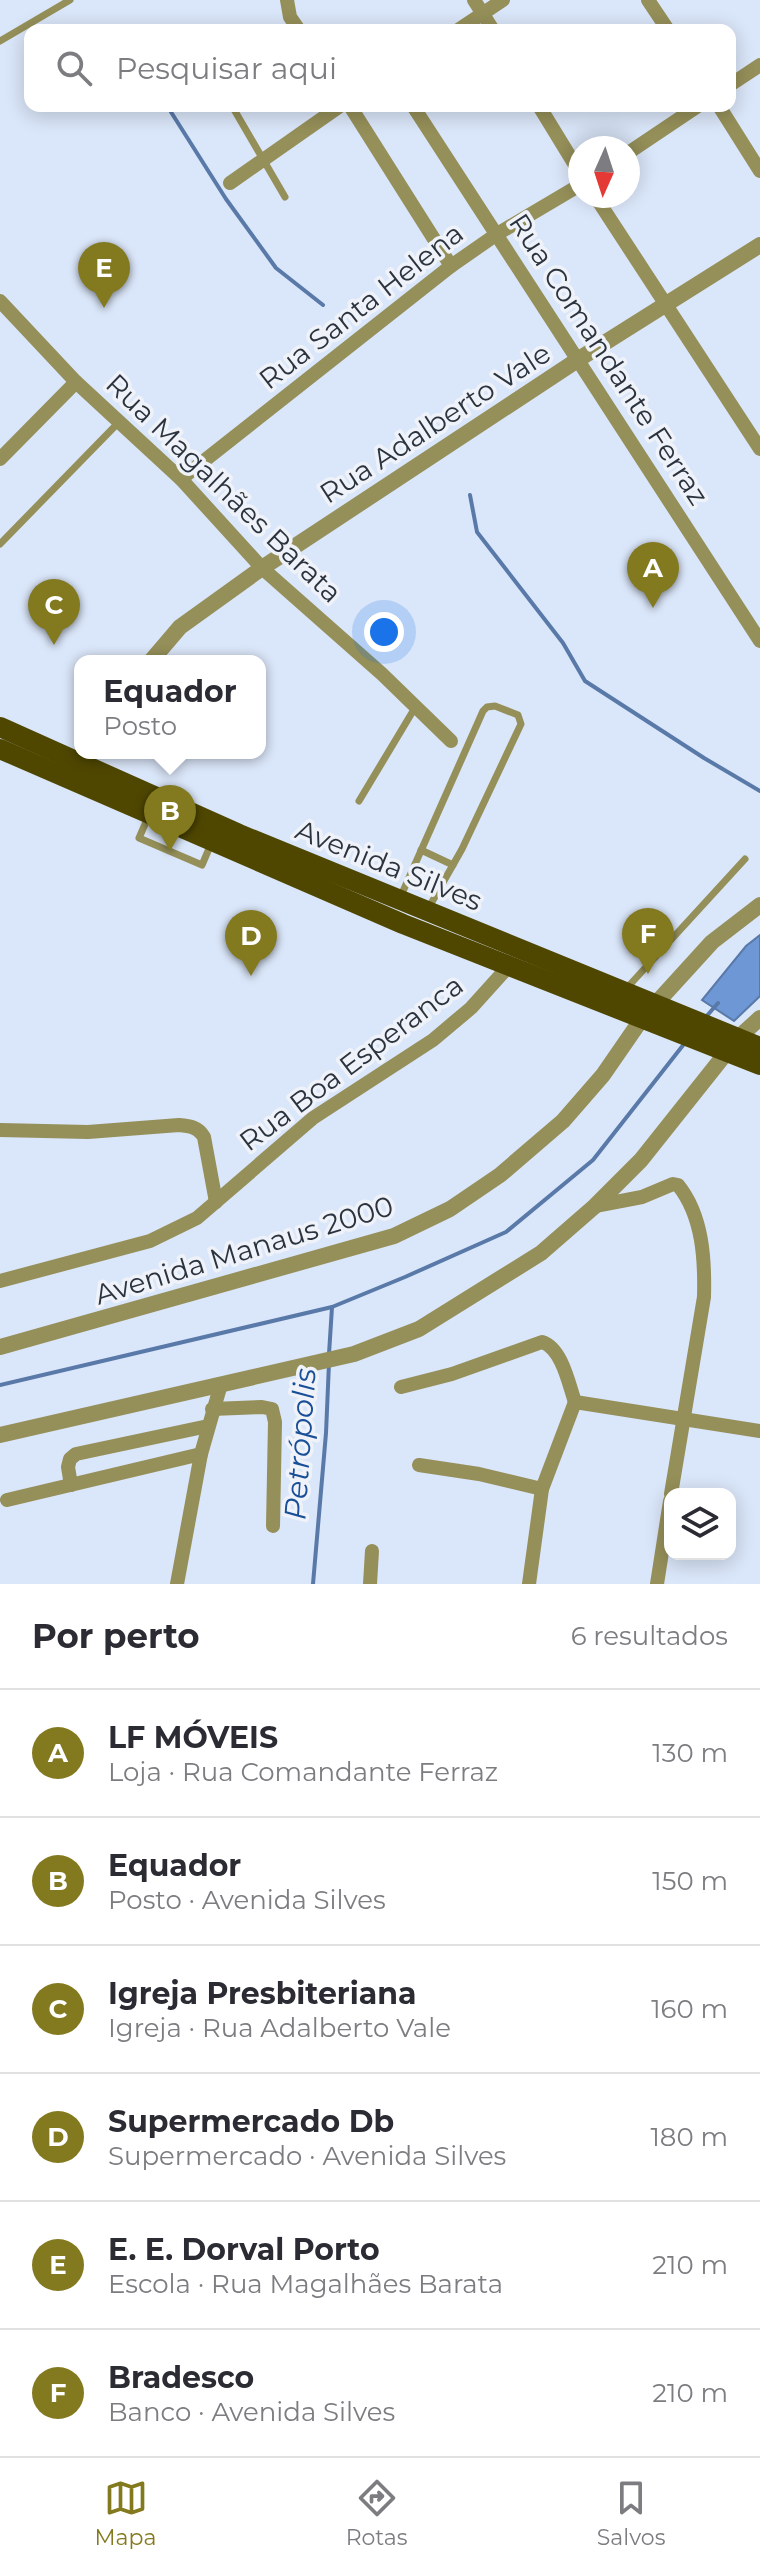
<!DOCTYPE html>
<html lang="pt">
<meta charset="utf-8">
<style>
body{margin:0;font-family:Montserrat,sans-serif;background:#f2f2f3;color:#2b2b33}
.controls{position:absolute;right:24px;bottom:24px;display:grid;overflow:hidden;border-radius:16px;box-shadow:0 4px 20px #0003}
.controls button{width:72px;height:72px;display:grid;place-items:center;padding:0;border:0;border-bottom:2px solid #e1e1e2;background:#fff;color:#2b2b33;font:40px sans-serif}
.compass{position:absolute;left:568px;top:136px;width:72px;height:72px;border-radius:50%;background:#fff;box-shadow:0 4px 20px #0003;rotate:183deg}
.you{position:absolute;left:384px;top:632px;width:28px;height:28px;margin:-20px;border:6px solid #fff;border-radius:50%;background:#1a73e8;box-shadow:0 0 0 12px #1a73e833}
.badge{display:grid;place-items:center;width:52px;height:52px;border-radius:50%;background:#83791e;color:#fff;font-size:26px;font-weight:700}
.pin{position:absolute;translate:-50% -66px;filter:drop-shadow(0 2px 4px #0008)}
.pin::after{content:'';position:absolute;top:42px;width:28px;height:24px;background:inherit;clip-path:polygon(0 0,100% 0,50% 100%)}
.popup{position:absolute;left:74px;top:655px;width:192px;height:104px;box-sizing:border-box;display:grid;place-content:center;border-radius:16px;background:#fff;filter:drop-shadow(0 2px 6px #0005);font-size:26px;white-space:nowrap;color:#7c7c81}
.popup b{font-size:30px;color:#2b2b33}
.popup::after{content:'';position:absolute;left:50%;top:100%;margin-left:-16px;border:16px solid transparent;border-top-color:#fff}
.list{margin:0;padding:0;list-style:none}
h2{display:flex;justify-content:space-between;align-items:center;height:104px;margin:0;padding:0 32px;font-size:34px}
h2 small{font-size:26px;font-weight:400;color:#7c7c81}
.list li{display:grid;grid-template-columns:52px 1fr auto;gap:24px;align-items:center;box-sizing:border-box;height:128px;padding:0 32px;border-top:2px solid #e1e1e2}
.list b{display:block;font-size:30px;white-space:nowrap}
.list p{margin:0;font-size:26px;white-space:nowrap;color:#7c7c81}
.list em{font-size:26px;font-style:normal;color:#7c7c81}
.icon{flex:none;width:44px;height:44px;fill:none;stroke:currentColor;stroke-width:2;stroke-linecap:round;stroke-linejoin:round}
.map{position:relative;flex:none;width:760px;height:1584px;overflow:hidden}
.search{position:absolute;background:#fff;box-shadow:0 4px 20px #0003;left:24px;right:24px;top:24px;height:88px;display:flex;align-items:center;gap:20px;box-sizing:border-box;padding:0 28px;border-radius:16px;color:#7c7c81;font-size:30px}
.sheet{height:872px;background:#fff}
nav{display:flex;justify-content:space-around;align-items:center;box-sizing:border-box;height:112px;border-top:2px solid #e1e1e2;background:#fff;font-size:22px;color:#7c7c81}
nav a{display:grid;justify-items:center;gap:4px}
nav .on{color:#83791e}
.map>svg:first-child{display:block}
.water{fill:#6d97d5;stroke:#5979a8;stroke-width:2}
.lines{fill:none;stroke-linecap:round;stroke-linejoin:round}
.stream{stroke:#5979a8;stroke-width:4}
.service{stroke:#958f59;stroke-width:7}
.minor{stroke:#958f59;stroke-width:14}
.tertiary{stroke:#958f59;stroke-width:16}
.primary{stroke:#4f4700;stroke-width:20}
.labels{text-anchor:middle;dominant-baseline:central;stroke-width:7;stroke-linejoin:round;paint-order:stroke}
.street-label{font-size:28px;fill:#2b333f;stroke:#eff3f9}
.water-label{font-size:30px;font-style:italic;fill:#194e98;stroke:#eff3f9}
</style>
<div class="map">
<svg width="760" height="1584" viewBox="0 0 760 1584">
<rect width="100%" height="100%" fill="#dae6f9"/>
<!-- water -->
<polygon class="water" points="760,935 760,996 734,1021 702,1000 746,946"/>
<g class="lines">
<!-- stream -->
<g class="stream">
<polyline points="171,112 226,199 276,268 323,305"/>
<polyline points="470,495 477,532 563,643 585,681 704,758 760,791"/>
<polyline points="705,1018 718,1003"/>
<polyline points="329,1354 332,1307"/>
<polyline points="0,1385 332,1307 405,1277 506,1232 593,1160 684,1044"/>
<polyline points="313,1584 326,1433 329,1363"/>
</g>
<!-- service -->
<g class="service">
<polyline points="0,41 70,0"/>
<polyline points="232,106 285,197"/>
<polyline points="0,544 120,421"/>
<polyline points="359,801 416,706"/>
<polyline points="149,815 139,838 202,865 211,844"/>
<polyline points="421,850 453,865"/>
<polyline points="400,898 483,711 487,707 495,706 518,715 521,724 462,849 428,909"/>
<polyline points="625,990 745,859"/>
</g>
<!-- minor -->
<g class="minor">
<polyline points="287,0 290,17 299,30"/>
<polyline points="474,0 493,30"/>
<polyline points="648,0 668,30"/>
<polyline points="458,30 503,0"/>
<polyline points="730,85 760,65"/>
<polyline points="350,106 451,266"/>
<polyline points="413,106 760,641"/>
<polyline points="539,106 580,173"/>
<polyline points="719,106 760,171"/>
<polyline points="628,153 698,106"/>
<polyline points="230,183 340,106"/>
<polyline points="595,196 760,449"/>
<polyline points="0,301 76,382 181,479 262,568 382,674 451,741"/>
<polyline points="0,459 76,382"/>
<polyline points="181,479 451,266 497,234 580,185"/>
<path d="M0 1130 88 1132 179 1125C190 1126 198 1127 204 1137L216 1202"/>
<path d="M595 1206 642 1197 673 1184 678 1185C703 1216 705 1260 704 1297L671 1494"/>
<polyline points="0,1281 150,1241 197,1218 313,1118 433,1040 471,1008 508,967"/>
<path d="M401 1387 452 1374 542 1342C562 1348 569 1385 575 1402"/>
<polyline points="575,1402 760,1431"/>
<polyline points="212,1409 262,1407 272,1409 275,1422 273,1526"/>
<polyline points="419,1465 479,1474 542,1489"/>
<polyline points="71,1485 68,1467 70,1459 76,1454 208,1426"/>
<polyline points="7,1500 201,1454"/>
<polyline points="177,1584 201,1454 221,1384"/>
<polyline points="370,1584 372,1551"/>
<polyline points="529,1584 542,1489 575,1402"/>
<polyline points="657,1584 670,1501"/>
</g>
<!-- tertiary -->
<g class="tertiary">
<polyline points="151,661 180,627 262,568 579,359 760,245"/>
<polyline points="0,1347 394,1236 450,1209 500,1175 563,1121 603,1075 641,1020 712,942 760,905"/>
<polyline points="0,1435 354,1354 419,1329 541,1253 595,1206 641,1160 738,1038 760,1018"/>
</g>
<!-- primary -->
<g class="primary">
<polyline points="0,727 239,834 760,1047"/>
<polyline points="0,749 403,924 760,1065"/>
</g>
</g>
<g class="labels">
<!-- street labels -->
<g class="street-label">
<text transform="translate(361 306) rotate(-38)">Rua Santa Helena</text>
<text transform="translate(609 359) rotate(57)">Rua Comandante Ferraz</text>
<text transform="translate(435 423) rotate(-33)">Rua Adalberto Vale</text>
<text transform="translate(224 488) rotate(44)">Rua Magalhães Barata</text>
<text transform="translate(389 865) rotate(22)">Avenida Silves</text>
<text transform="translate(351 1063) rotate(-37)">Rua Boa Esperanca</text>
<text transform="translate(244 1250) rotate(-17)">Avenida Manaus 2000</text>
</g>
<!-- water labels -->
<g class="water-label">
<text transform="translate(300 1444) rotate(-86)">Petrópolis</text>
</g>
</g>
</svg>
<div class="controls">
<button><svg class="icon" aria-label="layers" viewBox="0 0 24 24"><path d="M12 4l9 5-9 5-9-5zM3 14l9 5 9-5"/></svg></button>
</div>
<svg class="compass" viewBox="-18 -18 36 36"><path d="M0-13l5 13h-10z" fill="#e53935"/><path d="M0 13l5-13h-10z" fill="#7c7c81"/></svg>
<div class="you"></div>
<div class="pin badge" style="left:653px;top:608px">A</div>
<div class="pin badge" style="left:170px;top:851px">B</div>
<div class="popup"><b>Equador</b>Posto</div>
<div class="pin badge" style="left:54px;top:645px">C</div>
<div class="pin badge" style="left:251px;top:976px">D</div>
<div class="pin badge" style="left:104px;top:308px">E</div>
<div class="pin badge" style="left:648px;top:974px">F</div>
<div class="search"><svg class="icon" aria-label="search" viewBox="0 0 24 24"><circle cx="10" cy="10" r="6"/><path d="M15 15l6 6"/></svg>Pesquisar aqui</div>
</div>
<section class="sheet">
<h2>Por perto<small>6 resultados</small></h2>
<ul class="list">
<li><span class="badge">A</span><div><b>LF MÓVEIS</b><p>Loja · Rua Comandante Ferraz</p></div><em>130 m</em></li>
<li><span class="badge">B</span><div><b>Equador</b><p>Posto · Avenida Silves</p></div><em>150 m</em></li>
<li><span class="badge">C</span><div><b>Igreja Presbiteriana</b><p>Igreja · Rua Adalberto Vale</p></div><em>160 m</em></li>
<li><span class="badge">D</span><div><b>Supermercado Db</b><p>Supermercado · Avenida Silves</p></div><em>180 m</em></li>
<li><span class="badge">E</span><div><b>E. E. Dorval Porto</b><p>Escola · Rua Magalhães Barata</p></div><em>210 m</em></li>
<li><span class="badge">F</span><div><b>Bradesco</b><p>Banco · Avenida Silves</p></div><em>210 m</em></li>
</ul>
</section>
<nav>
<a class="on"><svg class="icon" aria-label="map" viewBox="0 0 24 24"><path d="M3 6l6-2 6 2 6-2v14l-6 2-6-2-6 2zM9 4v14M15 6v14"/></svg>Mapa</a>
<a><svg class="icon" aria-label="directions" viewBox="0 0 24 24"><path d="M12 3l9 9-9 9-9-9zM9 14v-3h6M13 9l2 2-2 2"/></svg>Rotas</a>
<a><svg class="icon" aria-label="saved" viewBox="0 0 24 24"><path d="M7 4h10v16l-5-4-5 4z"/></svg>Salvos</a>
</nav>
